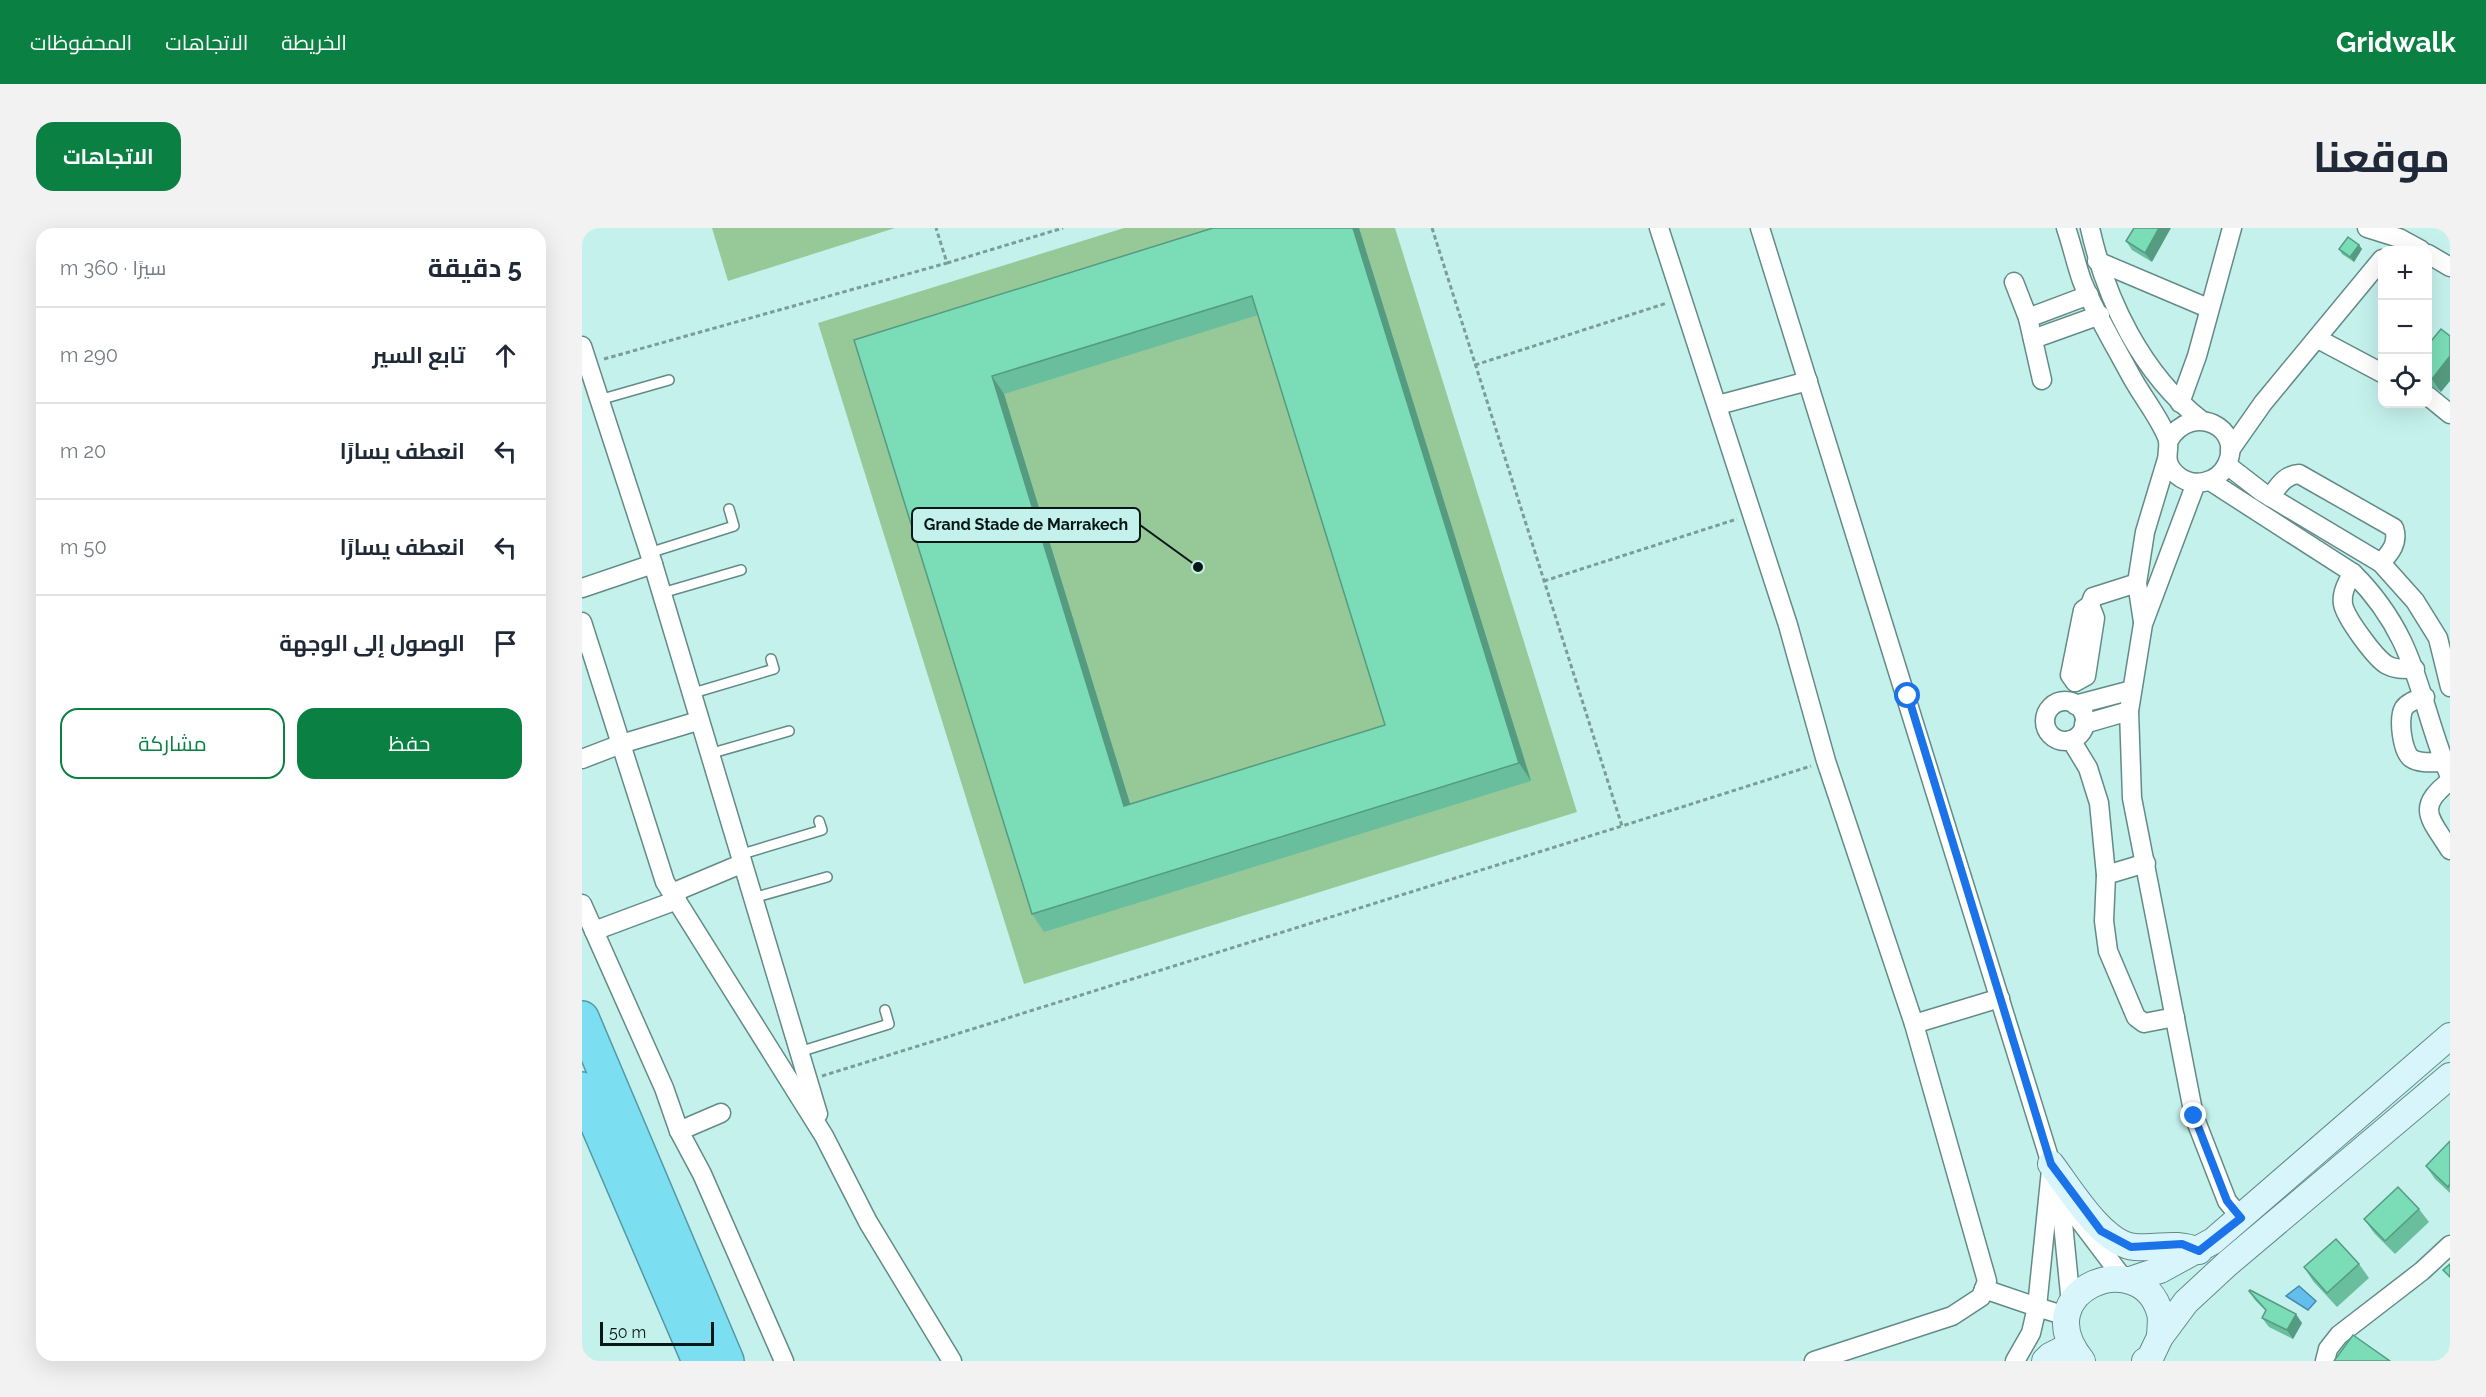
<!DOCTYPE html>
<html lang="ar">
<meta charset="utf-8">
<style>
body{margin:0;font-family:Raleway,Cairo,sans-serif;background:#f2f2f3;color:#1f2937;direction:rtl}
.controls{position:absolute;right:18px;top:18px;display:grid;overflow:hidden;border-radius:12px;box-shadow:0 6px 24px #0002}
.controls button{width:54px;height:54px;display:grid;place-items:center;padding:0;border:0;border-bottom:2px solid #e0e1e3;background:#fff;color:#1f2937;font:30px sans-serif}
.scale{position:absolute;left:18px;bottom:15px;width:114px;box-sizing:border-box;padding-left:6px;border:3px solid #071716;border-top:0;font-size:16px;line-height:21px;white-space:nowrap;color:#071716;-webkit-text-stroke:4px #c5f1ed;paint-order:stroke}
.stop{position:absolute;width:18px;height:18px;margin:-14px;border:4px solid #1a73e8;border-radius:50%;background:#fff}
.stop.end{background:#1a73e8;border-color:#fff;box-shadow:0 2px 6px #0008}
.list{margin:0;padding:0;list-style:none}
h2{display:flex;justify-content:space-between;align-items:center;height:78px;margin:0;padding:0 24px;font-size:26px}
h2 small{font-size:20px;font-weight:400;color:#747a83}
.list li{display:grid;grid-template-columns:39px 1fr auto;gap:18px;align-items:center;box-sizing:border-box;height:96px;padding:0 24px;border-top:2px solid #e0e1e3}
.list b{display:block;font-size:22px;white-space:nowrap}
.list em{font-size:20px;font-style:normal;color:#747a83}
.actions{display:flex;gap:12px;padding:18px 24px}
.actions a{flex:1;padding:14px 0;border:2px solid #0b8043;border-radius:18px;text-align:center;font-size:21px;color:#0b8043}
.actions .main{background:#0b8043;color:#fff}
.icon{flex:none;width:33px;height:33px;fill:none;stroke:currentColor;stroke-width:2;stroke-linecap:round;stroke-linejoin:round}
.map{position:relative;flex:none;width:1868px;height:1133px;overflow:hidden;direction:ltr;border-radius:18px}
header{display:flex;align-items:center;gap:36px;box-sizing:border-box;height:84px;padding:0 30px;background:#0b8043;color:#fff}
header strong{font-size:28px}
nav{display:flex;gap:33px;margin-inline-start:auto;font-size:21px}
.intro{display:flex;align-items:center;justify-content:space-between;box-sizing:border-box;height:144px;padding:0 36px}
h1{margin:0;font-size:42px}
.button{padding:15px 27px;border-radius:18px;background:#0b8043;color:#fff;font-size:21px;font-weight:700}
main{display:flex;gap:36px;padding:0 36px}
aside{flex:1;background:#fff;border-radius:18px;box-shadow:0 6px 24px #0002}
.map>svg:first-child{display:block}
.green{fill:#97c998}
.water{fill:#63beec;stroke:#478cac;stroke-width:1.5}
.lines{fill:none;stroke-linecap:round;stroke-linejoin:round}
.lane-casing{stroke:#628b87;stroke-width:12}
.street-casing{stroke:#628b87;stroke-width:21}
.secondary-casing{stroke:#628b87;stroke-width:28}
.highway-casing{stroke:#5399a4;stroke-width:36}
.path{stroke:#7b9d9a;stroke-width:3;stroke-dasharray:4.5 3;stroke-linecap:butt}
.lane{stroke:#fff;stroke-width:9}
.street{stroke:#fff;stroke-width:18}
.secondary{stroke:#d8f5fb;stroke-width:26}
.highway{stroke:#7cdff1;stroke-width:33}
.wall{fill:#69be9e;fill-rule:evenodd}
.shaded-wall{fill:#559b81}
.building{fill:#7addb8;stroke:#559b81;stroke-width:1.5;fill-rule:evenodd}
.route{stroke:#1a73e8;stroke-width:8}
.leader{fill:none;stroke:#071716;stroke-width:2}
.callout-dot{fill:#071716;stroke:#c5f1ed;stroke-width:2}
.callout{fill:#c5f1ed;stroke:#071716;stroke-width:2}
.callout-label{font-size:16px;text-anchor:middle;font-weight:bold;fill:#071716}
</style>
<header>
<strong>Gridwalk</strong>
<nav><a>الخريطة</a><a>الاتجاهات</a><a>المحفوظات</a></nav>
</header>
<div class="intro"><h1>موقعنا</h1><a class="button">الاتجاهات</a></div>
<main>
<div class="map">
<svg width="1868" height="1133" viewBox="0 0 1868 1133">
<rect width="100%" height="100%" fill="#c5f1ed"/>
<!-- green -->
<g class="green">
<polygon points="130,0 313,0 146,53"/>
<polygon points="542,0 813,0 995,584 442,756 236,95"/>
</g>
<!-- water -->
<polygon class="water" points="1717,1058 1734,1073 1726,1082 1704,1068"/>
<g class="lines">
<defs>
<g id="lane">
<polyline points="17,172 87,152"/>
<polyline points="67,325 152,298 147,281"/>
<polyline points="80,365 159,342"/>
<polyline points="108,466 192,441 189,431"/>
<polyline points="127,526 207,503"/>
<polyline points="157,627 240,602 237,593"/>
<polyline points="171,670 245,649"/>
<polyline points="217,824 307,796 303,782"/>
</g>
<g id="street">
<polyline points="1077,0 1206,397 1244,533 1332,796 1405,1053 1399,1069 1370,1088 1232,1133"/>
<polyline points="1178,0 1478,965 1489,1076"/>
<path d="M1484 0C1490 17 1494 36 1500 53 1513 85 1532 116 1548 146 1559 167 1576 187 1585 209 1590 222 1578 232 1595 247 1611 261 1636 255 1645 236 1662 199 1610 174 1587 212"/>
<path d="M1508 0C1524 72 1560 146 1619 192"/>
<polyline points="1785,0 1817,10 1839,22"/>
<polyline points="1846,26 1868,39"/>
<polyline points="1515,33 1626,80"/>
<polyline points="1432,54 1446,90 1460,152"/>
<polyline points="1446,90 1507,67"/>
<polyline points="1451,111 1518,87"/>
<polyline points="1736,111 1800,145"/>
<polyline points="0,118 71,336 236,886"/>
<polyline points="1846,168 1868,186"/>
<polyline points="1598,175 1615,128 1650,0"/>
<polyline points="1136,177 1226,153"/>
<polyline points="1648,222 1681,175 1800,31"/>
<polyline points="1645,237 1680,264 1799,335 1833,373 1856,410 1868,459"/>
<path d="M1628 253 1771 345C1837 411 1835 469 1868 549"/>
<polyline points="1614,255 1561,396 1547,483 1550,570 1612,888 1645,973 1659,990"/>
<path d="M1688 269C1697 258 1702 247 1717 246L1812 300C1817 315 1808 325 1799 335"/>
<path d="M1771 345C1765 354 1759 365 1761 376 1763 389 1793 430 1805 437 1814 442 1823 441 1833 441"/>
<polyline points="0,360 71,336"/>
<polyline points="0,394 83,654 242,908 286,994 370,1133"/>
<polyline points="1561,394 1555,355 1563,304 1585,231"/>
<polyline points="1493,454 1488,447 1501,382 1508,377 1511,369 1555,355"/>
<polyline points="1493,454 1504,448 1513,390 1508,377"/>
<path d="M1843 469C1835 471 1826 474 1822 480 1816 490 1820 523 1829 530 1837 536 1852 534 1862 534"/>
<circle cx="1483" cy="493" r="20"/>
<polyline points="1493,477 1550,462"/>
<polyline points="1502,496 1547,483"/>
<polyline points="1489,512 1506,540 1517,575 1524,647 1522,693 1526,723 1554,789 1562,795 1593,789"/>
<polyline points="0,531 39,516 116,493"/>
<path d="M1868 553C1833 580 1848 590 1868 622"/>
<polyline points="1524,647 1564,635"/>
<polyline points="90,665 159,636"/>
<polyline points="0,676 82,860 97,903 120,946 202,1133"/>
<polyline points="12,703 95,672"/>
<polyline points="1332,796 1418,770"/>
<polyline points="97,903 139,885"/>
<polyline points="1495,989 1541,1050"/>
<polyline points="1402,1061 1455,1079 1469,942"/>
<polyline points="1433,1133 1449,1105 1455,1079 1484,1088"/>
<polyline points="1743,1133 1746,1121 1757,1107 1840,1043 1868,1017"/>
</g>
<g id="secondary">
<path d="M1469 936C1488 961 1521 1017 1553 1019 1580 1021 1590 1013 1617 1023"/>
<polyline points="1548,1052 1578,1042 1631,1013 1868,808"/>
<polyline points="1463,1133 1468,1128 1488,1118"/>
<path d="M1500 1133C1442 1062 1559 1016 1578 1085 1580 1092 1578 1102 1578 1109"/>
<polyline points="1563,1133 1568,1130 1578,1109 1604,1074 1645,1036 1868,848"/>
</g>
<g id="highway">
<polyline points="0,790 145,1133"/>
<polyline points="0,861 117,1133"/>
</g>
</defs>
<!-- lane casing -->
<use href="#lane" class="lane-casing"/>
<!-- street casing -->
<use href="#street" class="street-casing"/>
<!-- secondary casing -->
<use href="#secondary" class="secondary-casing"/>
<!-- highway casing -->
<use href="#highway" class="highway-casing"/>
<!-- path -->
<g class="path">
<polyline points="850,0 1040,598 1229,538"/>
<polyline points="365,35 481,0"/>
<polyline points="22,131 365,35 354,0"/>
<polyline points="893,137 1085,75"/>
<polyline points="962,353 1155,291"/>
<polyline points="240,848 1040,598"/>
</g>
<!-- lane -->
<use href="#lane" class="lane"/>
<!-- street -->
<use href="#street" class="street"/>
<!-- secondary -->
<use href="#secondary" class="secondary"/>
<!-- highway -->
<use href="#highway" class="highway"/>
</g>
<!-- wall -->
<g class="wall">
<path d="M631 0H777L949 553 462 704 450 686 272 112ZM676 87 803 497 548 576 422 166Z"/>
<polygon points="1552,0 1570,34 1550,22 1544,13"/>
<polygon points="1862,0 1868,0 1868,6 1865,4"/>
<polygon points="1777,17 1780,21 1772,34 1760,26 1757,21"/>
<polygon points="1845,118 1859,164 1848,157 1845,157"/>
<polygon points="1868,913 1868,965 1853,951 1844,938"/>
<polygon points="1837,981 1847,994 1813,1026 1792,1005 1782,991"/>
<polygon points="1777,1036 1787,1050 1755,1079 1731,1053 1722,1039"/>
<polygon points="1667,1063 1720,1095 1711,1111 1687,1099 1680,1090 1684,1083 1673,1072"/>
</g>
<!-- shaded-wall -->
<g class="shaded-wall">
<polygon points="771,0 777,0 949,553 937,535"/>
<polygon points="1577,0 1589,0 1570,34 1563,25"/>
<polygon points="1777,17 1780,21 1772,34 1768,29"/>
<polygon points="1868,128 1868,153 1859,164 1850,151"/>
<polygon points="410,148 422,166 554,595 542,578"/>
<polygon points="1714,1086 1720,1095 1711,1111 1705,1102"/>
</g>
<!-- building -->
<g class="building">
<path d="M631 0H771L937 535 450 686 272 112ZM670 68 803 497 542 578 410 148Z"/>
<polygon points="1552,0 1577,0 1563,25 1544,13"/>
<polygon points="1766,9 1777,17 1768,29 1757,21"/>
<polygon points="1859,101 1868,108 1868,128 1850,151 1845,148 1845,118"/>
<polygon points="1868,913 1868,956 1866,959 1844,938"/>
<polygon points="1816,959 1837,981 1803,1013 1782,991"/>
<polygon points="1754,1011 1777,1036 1745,1065 1722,1039"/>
<polygon points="1868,1036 1868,1049 1861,1042"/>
<polygon points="1668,1062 1714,1086 1705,1102 1680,1090 1684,1082 1667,1063"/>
<polygon points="1771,1107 1808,1133 1752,1133"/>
</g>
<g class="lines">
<!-- route -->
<polyline class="route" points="1326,468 1469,936 1519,1003 1549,1019 1600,1016 1617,1023 1659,990 1645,973 1612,888"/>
</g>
<!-- callouts -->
<path class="leader" d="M616 339L558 297"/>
<circle class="callout-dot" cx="616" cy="339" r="6"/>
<rect class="callout" x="330" y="280" width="228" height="34" rx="6"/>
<g class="callout-label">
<text x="444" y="302">Grand Stade de Marrakech</text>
</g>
</svg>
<div class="controls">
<button>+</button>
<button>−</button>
<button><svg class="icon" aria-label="locate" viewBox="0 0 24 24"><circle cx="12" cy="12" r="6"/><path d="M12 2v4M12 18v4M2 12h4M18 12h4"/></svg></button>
</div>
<div class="scale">50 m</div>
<div class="stop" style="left:1326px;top:468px"></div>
<div class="stop end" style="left:1612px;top:888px"></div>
</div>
<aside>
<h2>5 دقيقة<small>سيرًا · 360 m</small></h2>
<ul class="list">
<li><svg class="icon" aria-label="ahead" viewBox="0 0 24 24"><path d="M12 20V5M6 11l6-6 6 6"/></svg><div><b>تابع السير</b></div><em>290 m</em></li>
<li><svg class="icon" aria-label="left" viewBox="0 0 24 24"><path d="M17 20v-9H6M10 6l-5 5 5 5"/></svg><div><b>انعطف يسارًا</b></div><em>20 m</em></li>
<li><svg class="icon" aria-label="left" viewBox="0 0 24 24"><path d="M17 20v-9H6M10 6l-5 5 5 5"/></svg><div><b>انعطف يسارًا</b></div><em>50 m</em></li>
<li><svg class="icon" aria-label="arrive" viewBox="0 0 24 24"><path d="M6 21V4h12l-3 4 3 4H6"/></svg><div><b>الوصول إلى الوجهة</b></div></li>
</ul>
<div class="actions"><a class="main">حفظ</a><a>مشاركة</a></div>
</aside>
</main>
